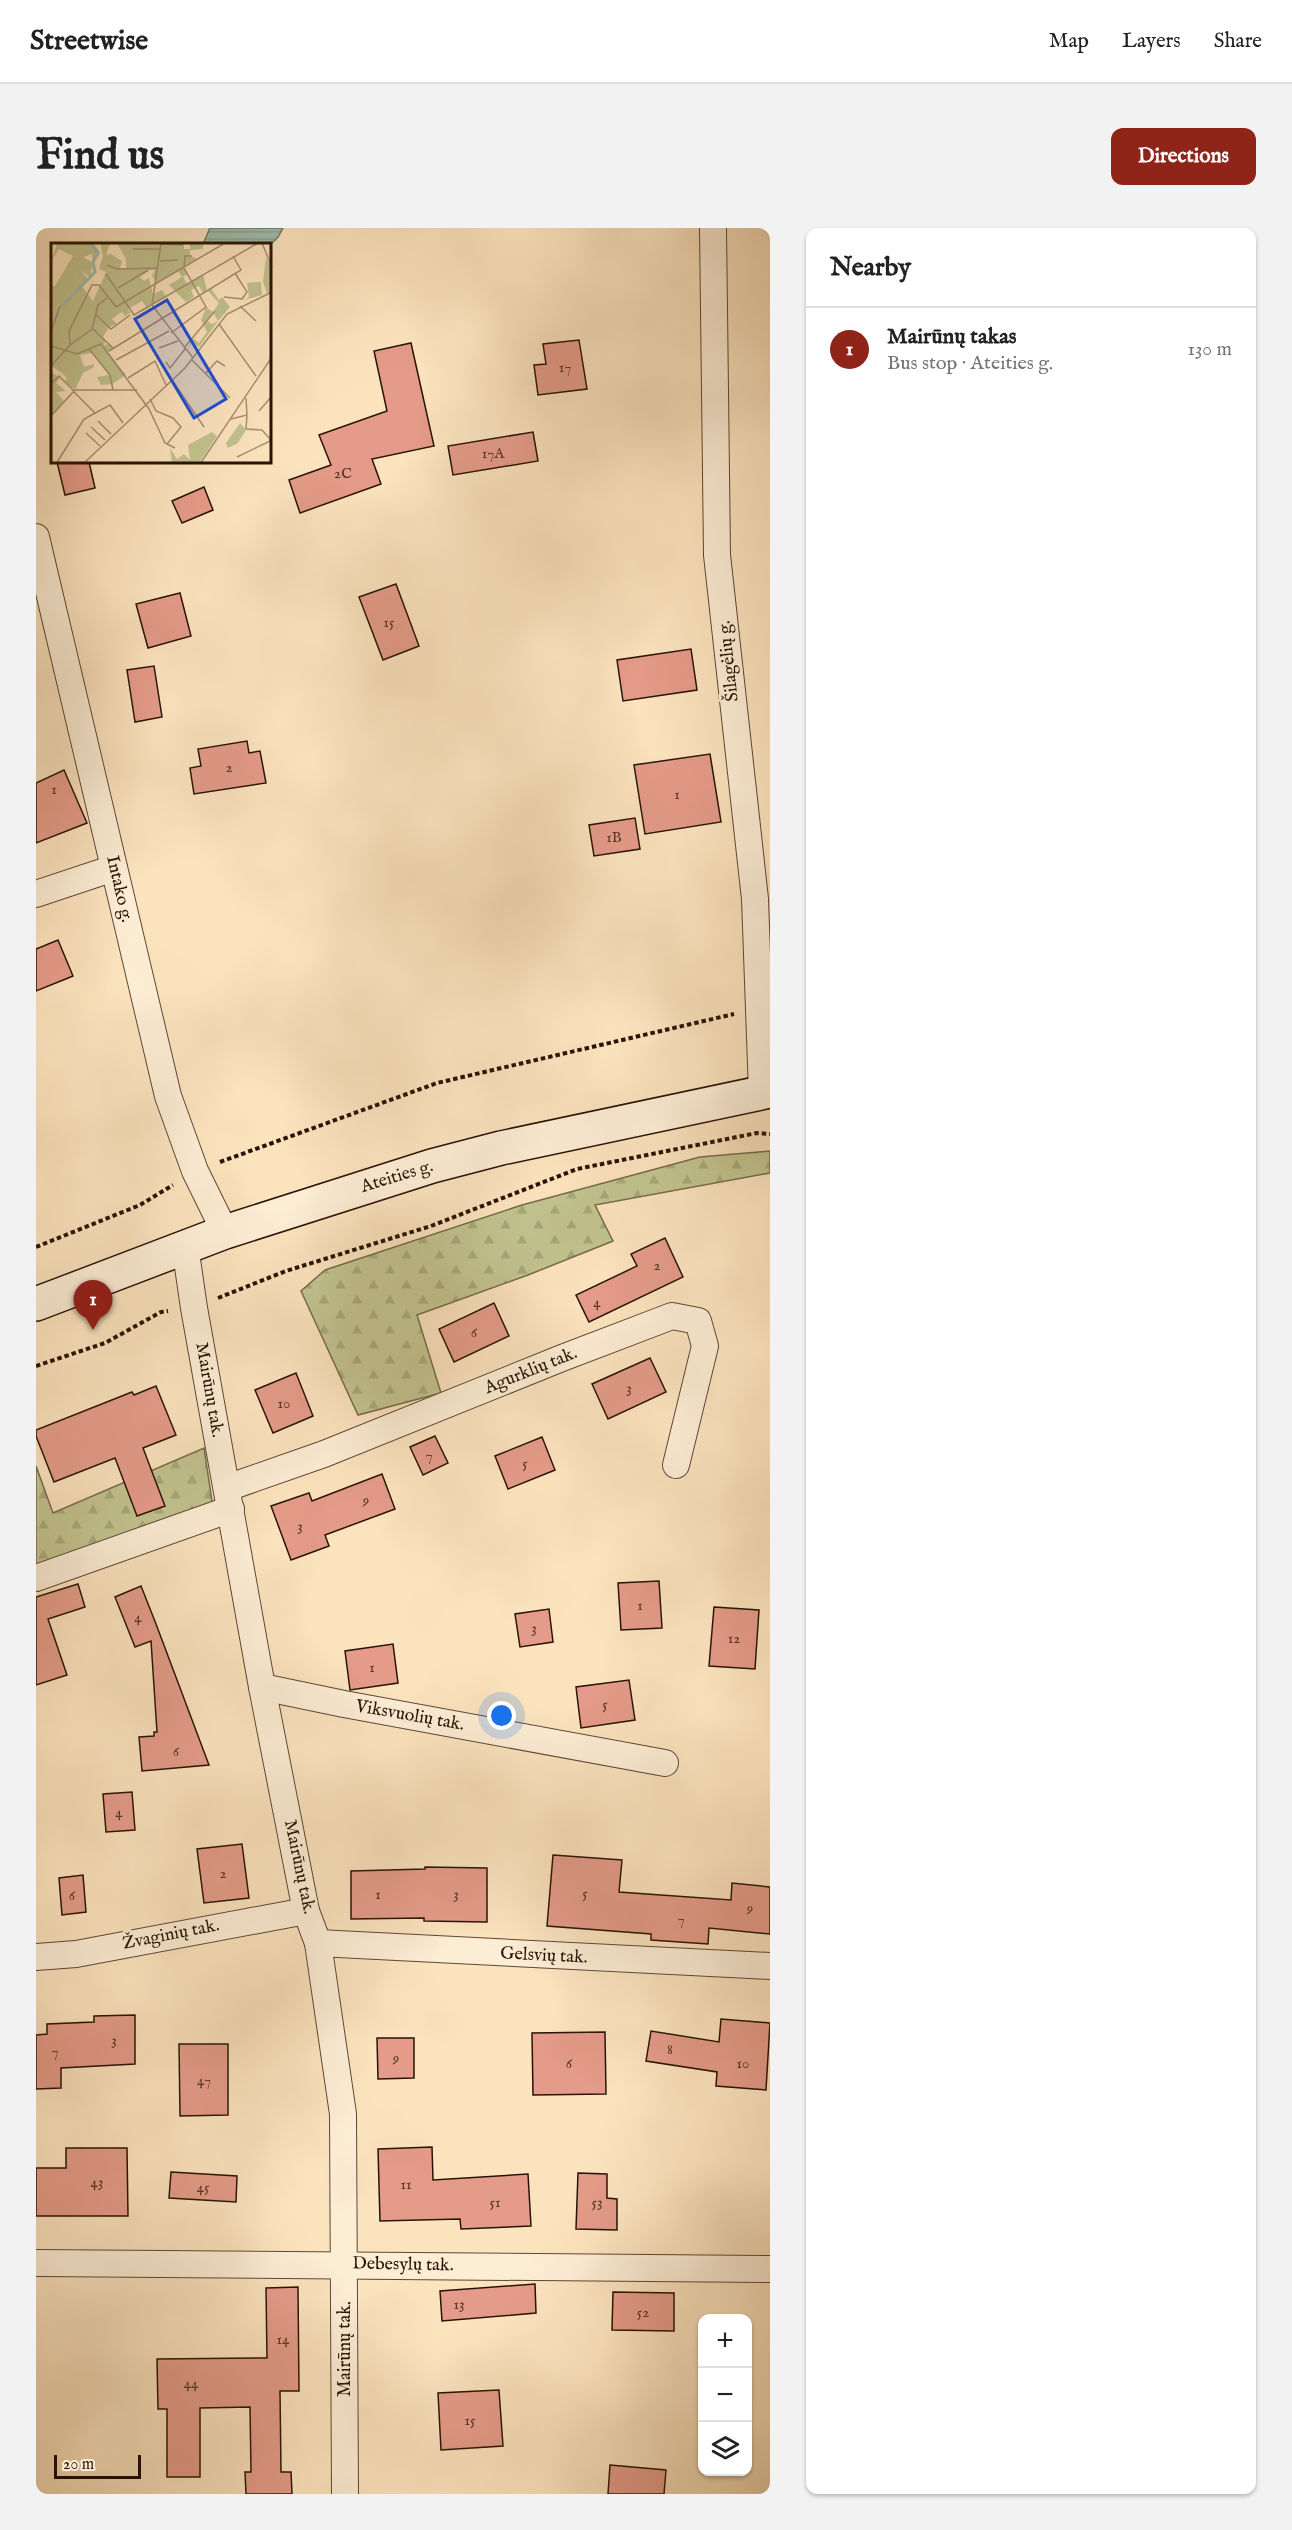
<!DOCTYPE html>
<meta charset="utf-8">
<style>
body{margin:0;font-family:"IM FELL English",serif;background:#f2f2f2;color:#222}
.controls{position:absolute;right:18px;bottom:18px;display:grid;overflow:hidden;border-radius:12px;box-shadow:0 2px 4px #0004}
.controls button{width:54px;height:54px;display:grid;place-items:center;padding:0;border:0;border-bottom:2px solid #e0e0e0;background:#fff;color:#222;font:30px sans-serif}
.scale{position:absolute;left:18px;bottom:15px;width:87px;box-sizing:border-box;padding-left:6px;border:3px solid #291306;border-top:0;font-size:16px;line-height:21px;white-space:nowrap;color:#291306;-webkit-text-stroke:4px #fcedd5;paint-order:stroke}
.you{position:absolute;left:466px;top:1488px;width:21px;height:21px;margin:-15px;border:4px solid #fff;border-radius:50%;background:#1a73e8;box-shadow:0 0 0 9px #1a73e833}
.badge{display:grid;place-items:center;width:39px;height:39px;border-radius:50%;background:#8f2418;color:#fff;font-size:20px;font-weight:700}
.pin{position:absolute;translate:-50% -50px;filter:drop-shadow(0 2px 3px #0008)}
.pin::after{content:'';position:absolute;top:32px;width:21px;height:18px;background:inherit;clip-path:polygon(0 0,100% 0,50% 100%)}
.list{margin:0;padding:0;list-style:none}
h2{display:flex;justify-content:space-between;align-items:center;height:78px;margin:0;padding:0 24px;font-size:26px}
h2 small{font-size:20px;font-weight:400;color:#767676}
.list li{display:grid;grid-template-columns:39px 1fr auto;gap:18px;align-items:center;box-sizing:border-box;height:84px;padding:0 24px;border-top:2px solid #e0e0e0}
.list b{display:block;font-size:22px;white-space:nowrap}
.list p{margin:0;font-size:20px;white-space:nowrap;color:#767676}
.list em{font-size:20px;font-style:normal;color:#767676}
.icon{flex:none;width:33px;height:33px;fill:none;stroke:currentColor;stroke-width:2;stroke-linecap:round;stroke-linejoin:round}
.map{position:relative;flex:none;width:734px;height:2266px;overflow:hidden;border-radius:12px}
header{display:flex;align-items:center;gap:36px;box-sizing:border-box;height:84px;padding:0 30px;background:#fff;border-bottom:2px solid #e0e0e0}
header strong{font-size:28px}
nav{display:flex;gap:33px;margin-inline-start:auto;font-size:21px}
.intro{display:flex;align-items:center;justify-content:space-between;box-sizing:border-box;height:144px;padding:0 36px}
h1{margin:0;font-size:42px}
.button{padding:15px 27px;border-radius:12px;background:#8f2418;color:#fff;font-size:21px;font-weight:700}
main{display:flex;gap:36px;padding:0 36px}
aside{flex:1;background:#fff;border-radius:12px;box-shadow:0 2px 4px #0004}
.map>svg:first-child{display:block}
.forest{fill:url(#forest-firs);stroke:#766b4a;stroke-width:1.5}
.water{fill:url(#water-rules);stroke:#707a6b;stroke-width:1.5}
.building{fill:#e49b89;stroke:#291306;stroke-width:1.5}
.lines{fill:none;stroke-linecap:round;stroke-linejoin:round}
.street-casing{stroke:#5e4734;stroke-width:28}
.secondary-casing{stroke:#291306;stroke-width:36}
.path{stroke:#291306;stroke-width:4;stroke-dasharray:4.5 3;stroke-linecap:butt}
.street{stroke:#fcedd5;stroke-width:26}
.secondary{stroke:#fcedd5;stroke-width:33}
.labels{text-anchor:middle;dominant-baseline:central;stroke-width:5;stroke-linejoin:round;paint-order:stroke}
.number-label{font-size:15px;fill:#583527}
.street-label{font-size:18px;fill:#291306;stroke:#fcedd5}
.inset-river{fill:none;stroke:#9fbeaf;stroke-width:3}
.inset-road{fill:none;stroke:#a79074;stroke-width:1.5}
.view{fill:#1d4ed8;fill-opacity:0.15;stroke:#1d4ed8;stroke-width:3}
.inset-edge{fill:none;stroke:#291306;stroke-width:3}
</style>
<header>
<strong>Streetwise</strong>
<nav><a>Map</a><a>Layers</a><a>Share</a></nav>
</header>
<div class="intro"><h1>Find us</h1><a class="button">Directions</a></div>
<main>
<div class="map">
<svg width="734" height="2266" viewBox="0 0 734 2266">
<defs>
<pattern id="forest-firs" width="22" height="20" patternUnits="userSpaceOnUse" patternTransform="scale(1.5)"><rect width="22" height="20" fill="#c2c38f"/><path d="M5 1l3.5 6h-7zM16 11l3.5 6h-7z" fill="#a7a77a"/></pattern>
<pattern id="water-rules" width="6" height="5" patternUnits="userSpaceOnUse" patternTransform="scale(1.5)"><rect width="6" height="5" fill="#9fbeaf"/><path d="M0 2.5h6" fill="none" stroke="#89a295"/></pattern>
</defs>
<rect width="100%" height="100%" fill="#fbe3be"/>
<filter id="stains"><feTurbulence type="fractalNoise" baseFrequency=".00333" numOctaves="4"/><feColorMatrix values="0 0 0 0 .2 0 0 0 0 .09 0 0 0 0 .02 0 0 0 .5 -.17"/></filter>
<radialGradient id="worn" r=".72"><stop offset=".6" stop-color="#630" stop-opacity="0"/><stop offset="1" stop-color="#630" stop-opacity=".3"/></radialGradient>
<!-- forest -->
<g class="forest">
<polygon points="734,923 734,945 559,977 577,1013 492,1047 381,1087 405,1165 322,1187 265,1063 289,1042 486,977 664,929"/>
<polygon points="168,1220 177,1280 0,1341 0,1238 17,1285"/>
</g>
<!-- water -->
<polygon class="water" points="174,0 247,0 242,9 234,17 167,16"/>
<!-- building -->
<g class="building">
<polygon points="543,112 551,161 502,167 498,137 510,136 507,116"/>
<polygon points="375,115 398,218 336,231 345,256 264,285 253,252 295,237 283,207 351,183 338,123"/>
<polygon points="497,204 502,233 417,247 412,218"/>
<polygon points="21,234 53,234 59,260 29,267"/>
<polygon points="168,259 177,282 146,295 136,273"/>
<polygon points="360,356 383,418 347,432 323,369"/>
<polygon points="144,365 155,408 112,420 100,376"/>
<polygon points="655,421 661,462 587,473 581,432"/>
<polygon points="118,438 126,489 99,494 91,442"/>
<polygon points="211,513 213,525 224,523 230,555 158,566 154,540 165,538 162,521"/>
<polygon points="674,526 685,594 609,606 598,537"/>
<polygon points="28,542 51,595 0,615 0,555"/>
<polygon points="599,590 604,621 558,628 553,597"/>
<polygon points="22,712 37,748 0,763 0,721"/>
<polygon points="629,1010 647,1049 553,1094 540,1067 601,1038 595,1026"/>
<polygon points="458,1075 473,1108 418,1134 403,1101"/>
<polygon points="614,1130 630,1164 572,1191 556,1156"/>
<polygon points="260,1145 277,1188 237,1205 219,1162"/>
<polygon points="120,1158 140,1207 107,1220 129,1278 101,1288 79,1230 18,1254 0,1208 0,1202 96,1164 98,1167"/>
<polygon points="399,1208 412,1235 387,1247 374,1219"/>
<polygon points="506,1209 519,1242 472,1261 459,1228"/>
<polygon points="346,1246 359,1281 289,1307 293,1318 255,1332 235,1278 273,1265 276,1273"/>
<polygon points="623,1353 626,1400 585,1402 582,1355"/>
<polygon points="42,1356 49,1379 12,1391 31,1447 0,1457 0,1369"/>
<polygon points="105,1358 120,1396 173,1537 106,1543 103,1509 118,1508 118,1504 121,1504 115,1413 99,1419 79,1369"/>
<polygon points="678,1379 723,1382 719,1441 673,1438"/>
<polygon points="513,1381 517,1414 484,1419 479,1386"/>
<polygon points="357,1416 362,1455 314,1462 309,1423"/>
<polygon points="593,1452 599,1492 545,1500 540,1459"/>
<polygon points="96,1564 99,1602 70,1604 67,1566"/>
<polygon points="206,1616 213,1670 168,1675 161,1621"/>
<polygon points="517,1627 586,1632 583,1664 695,1672 696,1655 734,1659 734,1706 673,1700 672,1716 615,1712 615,1706 511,1698"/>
<polygon points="389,1639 451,1640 451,1694 388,1693 388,1690 315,1691 315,1643 389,1641"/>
<polygon points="47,1647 50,1684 26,1687 23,1650"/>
<polygon points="99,1787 99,1836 25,1840 25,1860 0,1861 0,1807 11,1806 11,1796 58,1794 58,1788"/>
<polygon points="685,1791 734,1795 730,1862 680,1858 681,1844 610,1833 615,1803 683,1814"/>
<polygon points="569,1804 570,1866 497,1867 496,1805"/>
<polygon points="341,1810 378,1810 378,1850 342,1851"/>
<polygon points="143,1816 192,1816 192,1887 144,1888"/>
<polygon points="396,1919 397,1952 492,1946 495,1998 425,2001 424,1991 344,1993 342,1921"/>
<polygon points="30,1920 91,1920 92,1988 0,1988 0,1940 30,1940"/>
<polygon points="135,1944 201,1948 200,1974 133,1970"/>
<polygon points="542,1945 571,1946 571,1970 581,1971 581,2002 540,2001"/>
<polygon points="499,2056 500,2085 406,2093 404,2063"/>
<polygon points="262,2059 263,2163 244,2163 245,2244 255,2244 256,2266 210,2266 209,2244 215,2244 214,2179 164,2180 164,2249 131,2249 131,2181 122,2181 121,2131 231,2130 230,2060"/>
<polygon points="577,2064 638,2065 638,2103 576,2102"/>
<polygon points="463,2162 467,2218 405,2222 402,2165"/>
<polygon points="574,2237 630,2242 628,2266 572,2266"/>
</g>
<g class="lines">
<defs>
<g id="street">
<polyline points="677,0 681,327 719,671 726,864"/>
<polyline points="0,309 132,868 159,943 189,1004"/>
<polyline points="0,666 78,640"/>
<polyline points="149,1018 158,1080 226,1459 270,1683 282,1715 307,1886 309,2266"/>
<polyline points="191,1260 288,1226 526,1130 636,1088 662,1093 669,1118 640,1237"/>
<polyline points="0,1350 195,1281"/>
<polyline points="226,1459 308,1476 629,1535"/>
<polyline points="282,1715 734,1738"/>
<polyline points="0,1729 40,1726 270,1683"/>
<polyline points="0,2035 734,2041"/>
</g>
<polyline id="secondary" points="0,1076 189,1004 396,938 465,920 734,863"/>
</defs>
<!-- street casing -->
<use href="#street" class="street-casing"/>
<!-- secondary casing -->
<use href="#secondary" class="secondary-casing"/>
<!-- path -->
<g class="path">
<polyline points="184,934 401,855 698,786"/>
<polyline points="0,1019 104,977 137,957"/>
<polyline points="182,1070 250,1043 395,998 541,941 721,905 734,906"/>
<polyline points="0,1138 69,1115 125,1084 132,1083"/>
</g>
<!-- street -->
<use href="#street" class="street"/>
<!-- secondary -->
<use href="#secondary" class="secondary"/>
</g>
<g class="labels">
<!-- number labels -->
<g class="number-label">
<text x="529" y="139">17</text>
<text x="457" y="225">17A</text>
<text x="307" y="245">2C</text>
<text x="353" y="394">15</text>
<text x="193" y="539">2</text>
<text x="18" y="561">1</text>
<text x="641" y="566">1</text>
<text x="578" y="609">1B</text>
<text x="621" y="1037">2</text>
<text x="561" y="1074">4</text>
<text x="438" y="1104">6</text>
<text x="593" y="1160">3</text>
<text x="248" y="1175">10</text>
<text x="393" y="1227">7</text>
<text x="489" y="1235">5</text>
<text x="330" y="1272">9</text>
<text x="264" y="1298">3</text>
<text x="604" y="1377">1</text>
<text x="102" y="1389">4</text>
<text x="498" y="1400">3</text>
<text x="698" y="1410">12</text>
<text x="336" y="1439">1</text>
<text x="569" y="1476">5</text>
<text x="140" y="1523">6</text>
<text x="83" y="1584">4</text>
<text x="187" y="1645">2</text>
<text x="549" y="1665">5</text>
<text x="342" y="1666">1</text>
<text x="420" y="1666">3</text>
<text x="36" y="1667">6</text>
<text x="714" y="1680">9</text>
<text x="645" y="1691">7</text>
<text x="78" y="1812">3</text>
<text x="634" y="1821">8</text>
<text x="19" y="1823">7</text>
<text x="360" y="1830">9</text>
<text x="533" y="1835">6</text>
<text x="707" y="1835">10</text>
<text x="168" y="1852">47</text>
<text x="61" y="1954">43</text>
<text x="370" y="1956">11</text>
<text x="167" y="1959">45</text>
<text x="459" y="1974">51</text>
<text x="561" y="1974">53</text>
<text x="423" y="2076">13</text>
<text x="607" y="2084">52</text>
<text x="247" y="2111">14</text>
<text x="155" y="2155">44</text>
<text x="434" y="2192">15</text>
</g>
<!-- street labels -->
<g class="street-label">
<text transform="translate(693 433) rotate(-96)">Šilagėlių g.</text>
<text transform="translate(83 661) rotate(77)">Intako g.</text>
<text transform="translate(361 949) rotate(-17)">Ateities g.</text>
<text transform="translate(495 1143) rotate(-22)">Agurklių tak.</text>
<text transform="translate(173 1162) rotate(80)">Mairūnų tak.</text>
<text transform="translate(374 1488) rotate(10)">Viksvuolių tak.</text>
<text transform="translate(263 1639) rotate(78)">Mairūnų tak.</text>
<text transform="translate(135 1707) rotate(-11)">Žvaginių tak.</text>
<text transform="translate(508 1728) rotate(3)">Gelsvių tak.</text>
<text transform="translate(367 2037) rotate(1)">Debesylų tak.</text>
<text transform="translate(309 2121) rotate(-90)">Mairūnų tak.</text>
</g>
</g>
<!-- overview -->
<g transform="translate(15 15)">
<rect width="220" height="220" fill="#fbe3be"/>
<path d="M6 0H30L19 7 26 15 32 14 42 20 39 34 30 28 22 13 8 6 1 17ZM215 14 221 26 220 49 216 51 212 39ZM210 39 211 52 193 57 198 54 196 40ZM161 189 166 193 148 220H121L119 205 126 216 133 211 139 217 137 202Z" fill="#c2c38f"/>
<path d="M30 0H42L49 9 42 20 41 11 27 16 19 7ZM22 13 32 27 22 33V48L0 71V43H4ZM155 64 162 69 156 78 161 81 167 78 148 104 141 100 136 107 142 95 148 100 156 89 150 77ZM189 180 195 187 187 200 177 205 175 200Z" fill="#c2c38f"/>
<path d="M49 0H59L55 12 60 11 71 18 69 25H75V16L66 0H133V6H139V0H152V6L139 7V13L147 16 132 24 136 31 132 34 136 41 152 31 156 47 160 45 168 57 171 54 179 64 167 78 162 69 168 60 156 47 152 50 148 43 140 47 143 54 135 59 118 42 131 34 127 28 106 40 101 33 104 27H99L89 34 93 38 98 35 102 51 111 47 115 53 96 65 91 58 77 66 79 70 74 73 71 69 66 72 61 76 66 81 58 84 52 94 55 98 52 103 58 100 62 105 57 109 75 132 61 141 50 142 46 134 58 132 41 110 29 112 33 124 43 121V124L32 130 24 147 14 139 16 135 11 130 0 123V71L22 48 19 28 24 32 30 28 37 36 30 42 42 58 55 29 48 26 52 13ZM0 129 9 135 5 140 15 148 5 149 13 158 0 173Z" fill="#c2c38f"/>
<path class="inset-river" d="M10 64 44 29 42 19 47 10 39 0"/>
<path class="inset-road" d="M110 0 101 62 142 115M211 0 221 24M110 1 132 2M82 6H110M109 18 127 17M56 22 66 26 107 25M184 30 196 49 191 56M55 31 83 72 207 0M67 45 97 27M173 54 192 56M189 63 205 78M44 71 60 86 79 72M168 81 205 133M42 86 62 105M0 89 9 63M120 90 155 64 133 25 134 13H141M19 102 18 88 41 42H48L65 64 174 0M0 103 26 111 50 101 98 166 114 200 124 205M108 105 127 98M133 105 164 68M38 106 59 132 62 147M58 108 190 27 182 13M65 117 118 88M141 117 179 155M115 119 119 125 134 106M0 123 19 102 41 86 47 62 56 55M155 130 166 118 174 123M77 135 104 118 115 142M121 137 153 184M0 141 8 133 23 148M22 148 44 170M99 156 105 168 122 175 130 184 116 201M208 168 221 153M196 172 195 186 211 187 220 197M0 173 24 147H86M180 176 196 172 195 155M47 178 60 191M40 184 54 197M35 190 49 203M186 214 221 197M5 221 33 176 59 162 72 180M32 221 134 125 176 71 221 49M149 221 221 114"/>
<path class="view" d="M116 57 175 156 143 175 84 76Z"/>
<rect width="220" height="220" class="inset-edge"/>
</g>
<rect width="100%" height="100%" filter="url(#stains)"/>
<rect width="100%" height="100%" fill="url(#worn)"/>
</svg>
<div class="controls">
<button>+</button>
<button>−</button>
<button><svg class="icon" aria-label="layers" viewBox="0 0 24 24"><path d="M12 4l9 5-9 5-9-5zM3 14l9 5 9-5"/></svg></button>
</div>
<div class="scale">20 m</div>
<div class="you"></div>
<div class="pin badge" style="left:57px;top:1102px">1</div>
</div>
<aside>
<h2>Nearby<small></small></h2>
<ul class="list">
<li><span class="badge">1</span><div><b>Mairūnų takas</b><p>Bus stop · Ateities g.</p></div><em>130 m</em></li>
</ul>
</aside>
</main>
